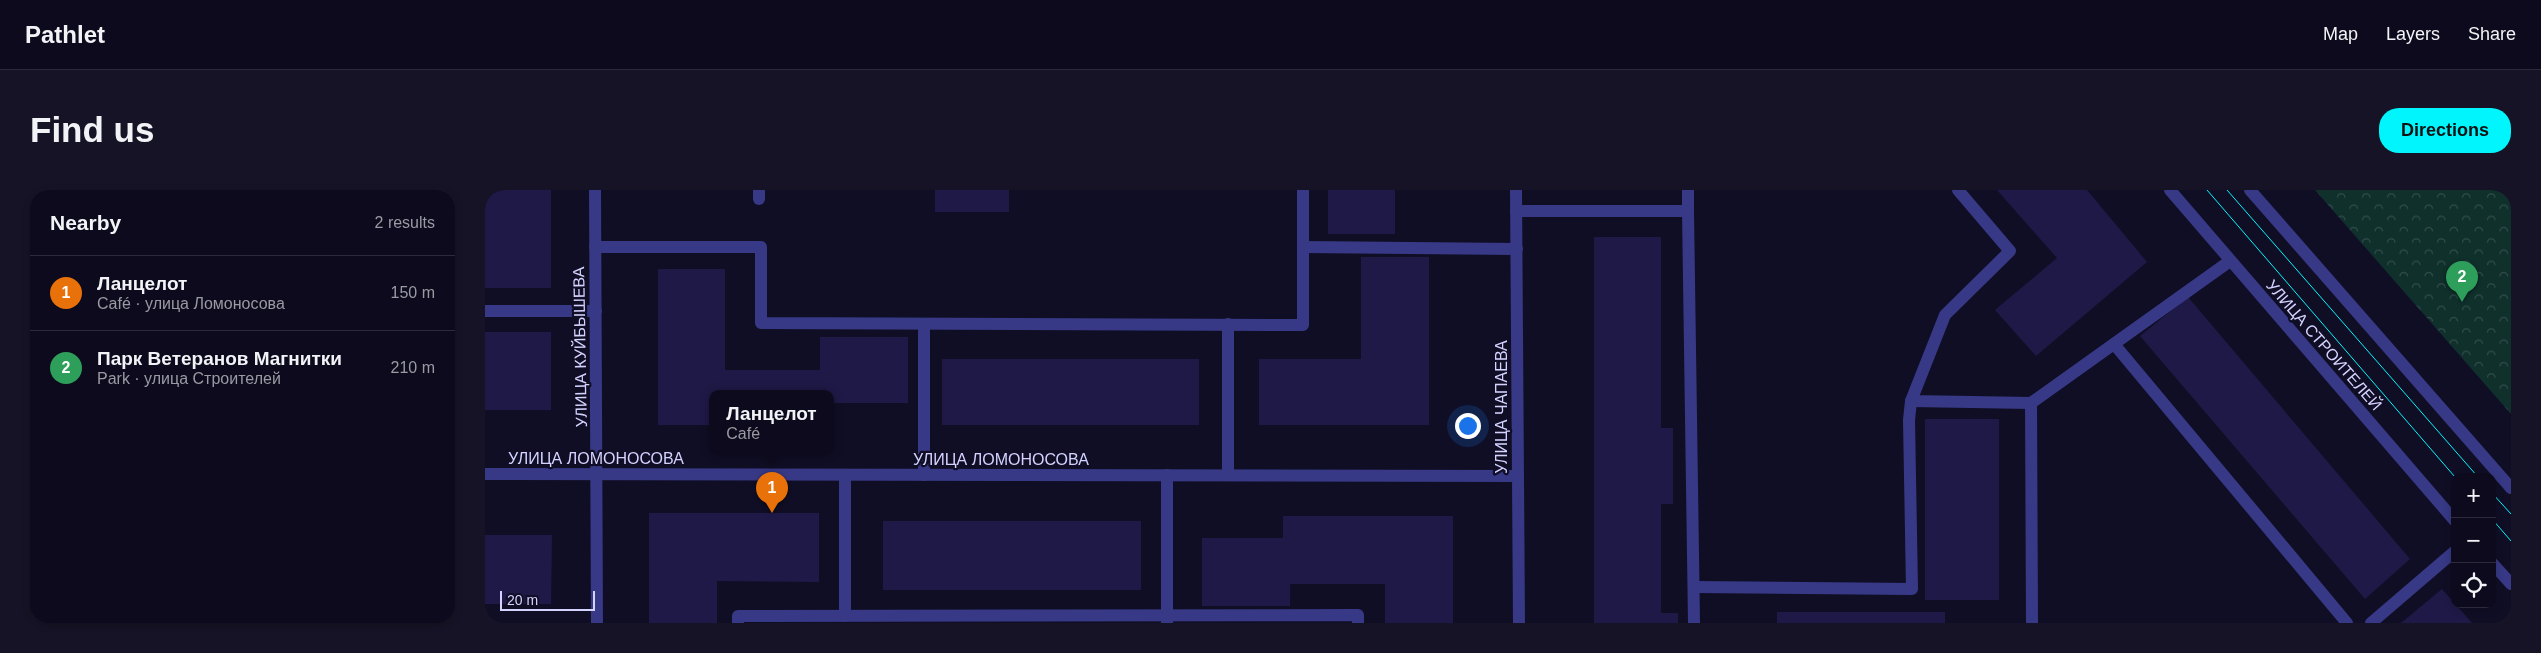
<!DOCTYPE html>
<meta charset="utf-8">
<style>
body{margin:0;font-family:Arial,sans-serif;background:#151325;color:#f1f3f6}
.controls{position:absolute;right:15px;bottom:15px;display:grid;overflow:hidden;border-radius:10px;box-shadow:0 2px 8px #0003}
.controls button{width:45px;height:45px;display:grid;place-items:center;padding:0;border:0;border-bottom:1px solid #2c2b3b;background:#0c0a1c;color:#f1f3f6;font:25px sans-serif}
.scale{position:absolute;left:15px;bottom:12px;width:95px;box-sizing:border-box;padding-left:5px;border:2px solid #d4d2ff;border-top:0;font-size:14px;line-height:18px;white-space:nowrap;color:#d4d2ff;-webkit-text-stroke:4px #100e25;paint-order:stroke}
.you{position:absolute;left:982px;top:235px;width:18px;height:18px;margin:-12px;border:4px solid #fff;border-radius:50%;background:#1a73e8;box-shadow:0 0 0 8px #1a73e833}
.badge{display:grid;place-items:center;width:32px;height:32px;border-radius:50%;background:#00f5fd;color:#fff;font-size:16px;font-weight:700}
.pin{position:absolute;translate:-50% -41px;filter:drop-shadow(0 1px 2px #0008)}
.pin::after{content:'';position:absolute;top:26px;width:18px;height:15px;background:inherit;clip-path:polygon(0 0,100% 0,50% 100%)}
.popup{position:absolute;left:224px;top:200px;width:125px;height:65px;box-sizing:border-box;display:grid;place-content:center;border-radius:10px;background:#0c0a1c;filter:drop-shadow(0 1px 4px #0005);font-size:16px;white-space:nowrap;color:#9a9aa3}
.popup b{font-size:19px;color:#f1f3f6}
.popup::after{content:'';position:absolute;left:50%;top:100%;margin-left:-10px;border:10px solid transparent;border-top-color:#0c0a1c}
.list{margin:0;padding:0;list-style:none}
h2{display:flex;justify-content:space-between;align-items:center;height:65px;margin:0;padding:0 20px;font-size:21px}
h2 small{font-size:16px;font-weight:400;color:#9a9aa3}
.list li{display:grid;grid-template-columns:32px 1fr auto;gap:15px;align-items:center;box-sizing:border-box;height:75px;padding:0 20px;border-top:1px solid #2c2b3b}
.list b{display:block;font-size:19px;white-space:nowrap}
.list p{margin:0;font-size:16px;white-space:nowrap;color:#9a9aa3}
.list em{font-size:16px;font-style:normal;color:#9a9aa3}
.icon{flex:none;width:28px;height:28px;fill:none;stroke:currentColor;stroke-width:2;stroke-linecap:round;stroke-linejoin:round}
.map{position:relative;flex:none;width:2026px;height:433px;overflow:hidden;border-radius:20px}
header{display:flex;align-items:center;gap:30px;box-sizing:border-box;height:70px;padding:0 25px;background:#0c0a1c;border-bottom:1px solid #2c2b3b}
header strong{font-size:24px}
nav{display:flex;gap:28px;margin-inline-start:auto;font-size:18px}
.intro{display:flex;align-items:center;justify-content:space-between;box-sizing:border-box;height:120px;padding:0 30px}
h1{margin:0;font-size:35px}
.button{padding:12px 22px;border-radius:20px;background:#00f5fd;color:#111;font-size:18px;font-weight:700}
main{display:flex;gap:30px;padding:0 30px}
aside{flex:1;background:#0c0a1c;border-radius:20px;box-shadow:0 2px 8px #0003}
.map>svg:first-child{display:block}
.park{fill:url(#park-crowns)}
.building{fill:#1f1947}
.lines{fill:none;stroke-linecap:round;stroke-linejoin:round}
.service{stroke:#373986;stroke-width:12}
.minor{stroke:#373986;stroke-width:12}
.tertiary{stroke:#373986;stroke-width:12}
.tram{stroke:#00f5fd;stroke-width:1}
.labels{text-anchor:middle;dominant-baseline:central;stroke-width:4.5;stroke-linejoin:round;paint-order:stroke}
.street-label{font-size:16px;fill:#d4d2ff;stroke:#100e25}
</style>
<header>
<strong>Pathlet</strong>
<nav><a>Map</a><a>Layers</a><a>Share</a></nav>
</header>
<div class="intro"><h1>Find us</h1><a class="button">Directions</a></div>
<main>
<aside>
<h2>Nearby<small>2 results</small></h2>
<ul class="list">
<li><span class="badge" style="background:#e8710a">1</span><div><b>Ланцелот</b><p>Café · улица Ломоносова</p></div><em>150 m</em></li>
<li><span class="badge" style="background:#2e9e5b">2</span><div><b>Парк Ветеранов Магнитки</b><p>Park · улица Строителей</p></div><em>210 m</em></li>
</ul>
</aside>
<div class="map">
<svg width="2026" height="433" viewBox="0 0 2026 433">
<defs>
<pattern id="park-crowns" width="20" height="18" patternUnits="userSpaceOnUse" patternTransform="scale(1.25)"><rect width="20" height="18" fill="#10302c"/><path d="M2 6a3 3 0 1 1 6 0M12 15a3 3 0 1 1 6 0" fill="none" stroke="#324d4c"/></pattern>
</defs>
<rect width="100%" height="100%" fill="#100e25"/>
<!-- park -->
<polygon class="park" points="1830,0 2026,0 2026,224"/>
<!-- building -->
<g class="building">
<rect x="0" y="0" width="66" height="98"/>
<rect x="450" y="0" width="74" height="22"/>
<rect x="843" y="0" width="67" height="44"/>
<polygon points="1512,0 1602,0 1662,72 1551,166 1510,120 1572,68"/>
<polygon points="1109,47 1176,47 1176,238 1188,238 1188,314 1176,314 1176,423 1193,423 1193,433 1109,433"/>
<polygon points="876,67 944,67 944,235 774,235 774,169 876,169"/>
<polygon points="173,79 240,79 240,180 335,180 335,147 423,147 423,213 346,213 346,204 228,204 228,235 173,235"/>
<polygon points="1703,107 1925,369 1880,409 1655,146"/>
<rect x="0" y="142" width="66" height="78"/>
<rect x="457" y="169" width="257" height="66"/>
<rect x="1440" y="229" width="74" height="181"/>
<polygon points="164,323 334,323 334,392 232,391 232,433 164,433"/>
<polygon points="798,326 968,326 968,433 900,433 900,394 805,394 805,416 717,416 717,348 798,348"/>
<rect x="398" y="331" width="258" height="69"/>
<polygon points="0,345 67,345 66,414 0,414"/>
<polygon points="1957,399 1987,433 1916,433"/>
<rect x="1292" y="422" width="168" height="11"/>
</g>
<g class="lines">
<!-- service -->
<g class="service">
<polyline points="1203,0 1203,21"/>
<polyline points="1473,0 1525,61 1460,125 1426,211 1546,213 1745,71"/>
<polyline points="274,9 274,0"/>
<polyline points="1031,21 1203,21 1209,433"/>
<polyline points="110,57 276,57 276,133 818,135 818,0"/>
<polyline points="818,57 1032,59"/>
<polyline points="0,121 111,121"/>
<polyline points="439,134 439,285"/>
<polyline points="743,134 743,285"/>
<polyline points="1629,154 1862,433"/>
<polyline points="1546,213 1547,433"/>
<polyline points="360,285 360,426"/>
<polyline points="682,285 682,433"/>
<polyline points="1209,397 1427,399 1424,230 1426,211"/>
<polyline points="253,433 253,426 873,425 873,433"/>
<polyline points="1886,433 1970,361"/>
</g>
<!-- minor -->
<g class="minor">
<polyline points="110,0 112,433"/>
<polyline points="0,284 1033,286"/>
</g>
<!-- tertiary -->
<g class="tertiary">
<polyline points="1031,0 1034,433"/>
<polyline points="1685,0 1970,331"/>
<polyline points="1765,0 2026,298"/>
<polyline points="2007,373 2026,394"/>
</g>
<!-- tram -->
<g class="tram">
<polyline points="1722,0 1970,287"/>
<polyline points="1742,0 1993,287"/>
<polyline points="2007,303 2026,324"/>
<polyline points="2007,329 2026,351"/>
</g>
</g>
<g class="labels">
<!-- street labels -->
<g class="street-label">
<text transform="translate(1839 155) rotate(49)">УЛИЦА СТРОИТЕЛЕЙ</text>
<text transform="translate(95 157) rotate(-91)">УЛИЦА КУЙБЫШЕВА</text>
<text transform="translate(1016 217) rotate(-90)">УЛИЦА ЧАПАЕВА</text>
<text x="111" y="268">УЛИЦА ЛОМОНОСОВА</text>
<text x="516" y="269">УЛИЦА ЛОМОНОСОВА</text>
</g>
</g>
</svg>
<div class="controls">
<button>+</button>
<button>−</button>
<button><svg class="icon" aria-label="locate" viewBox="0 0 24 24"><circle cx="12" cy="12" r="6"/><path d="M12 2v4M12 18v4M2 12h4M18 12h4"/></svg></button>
</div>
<div class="scale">20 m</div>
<div class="you"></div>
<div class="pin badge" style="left:287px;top:323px;background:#e8710a">1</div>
<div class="popup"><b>Ланцелот</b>Café</div>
<div class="pin badge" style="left:1977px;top:112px;background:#2e9e5b">2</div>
</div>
</main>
